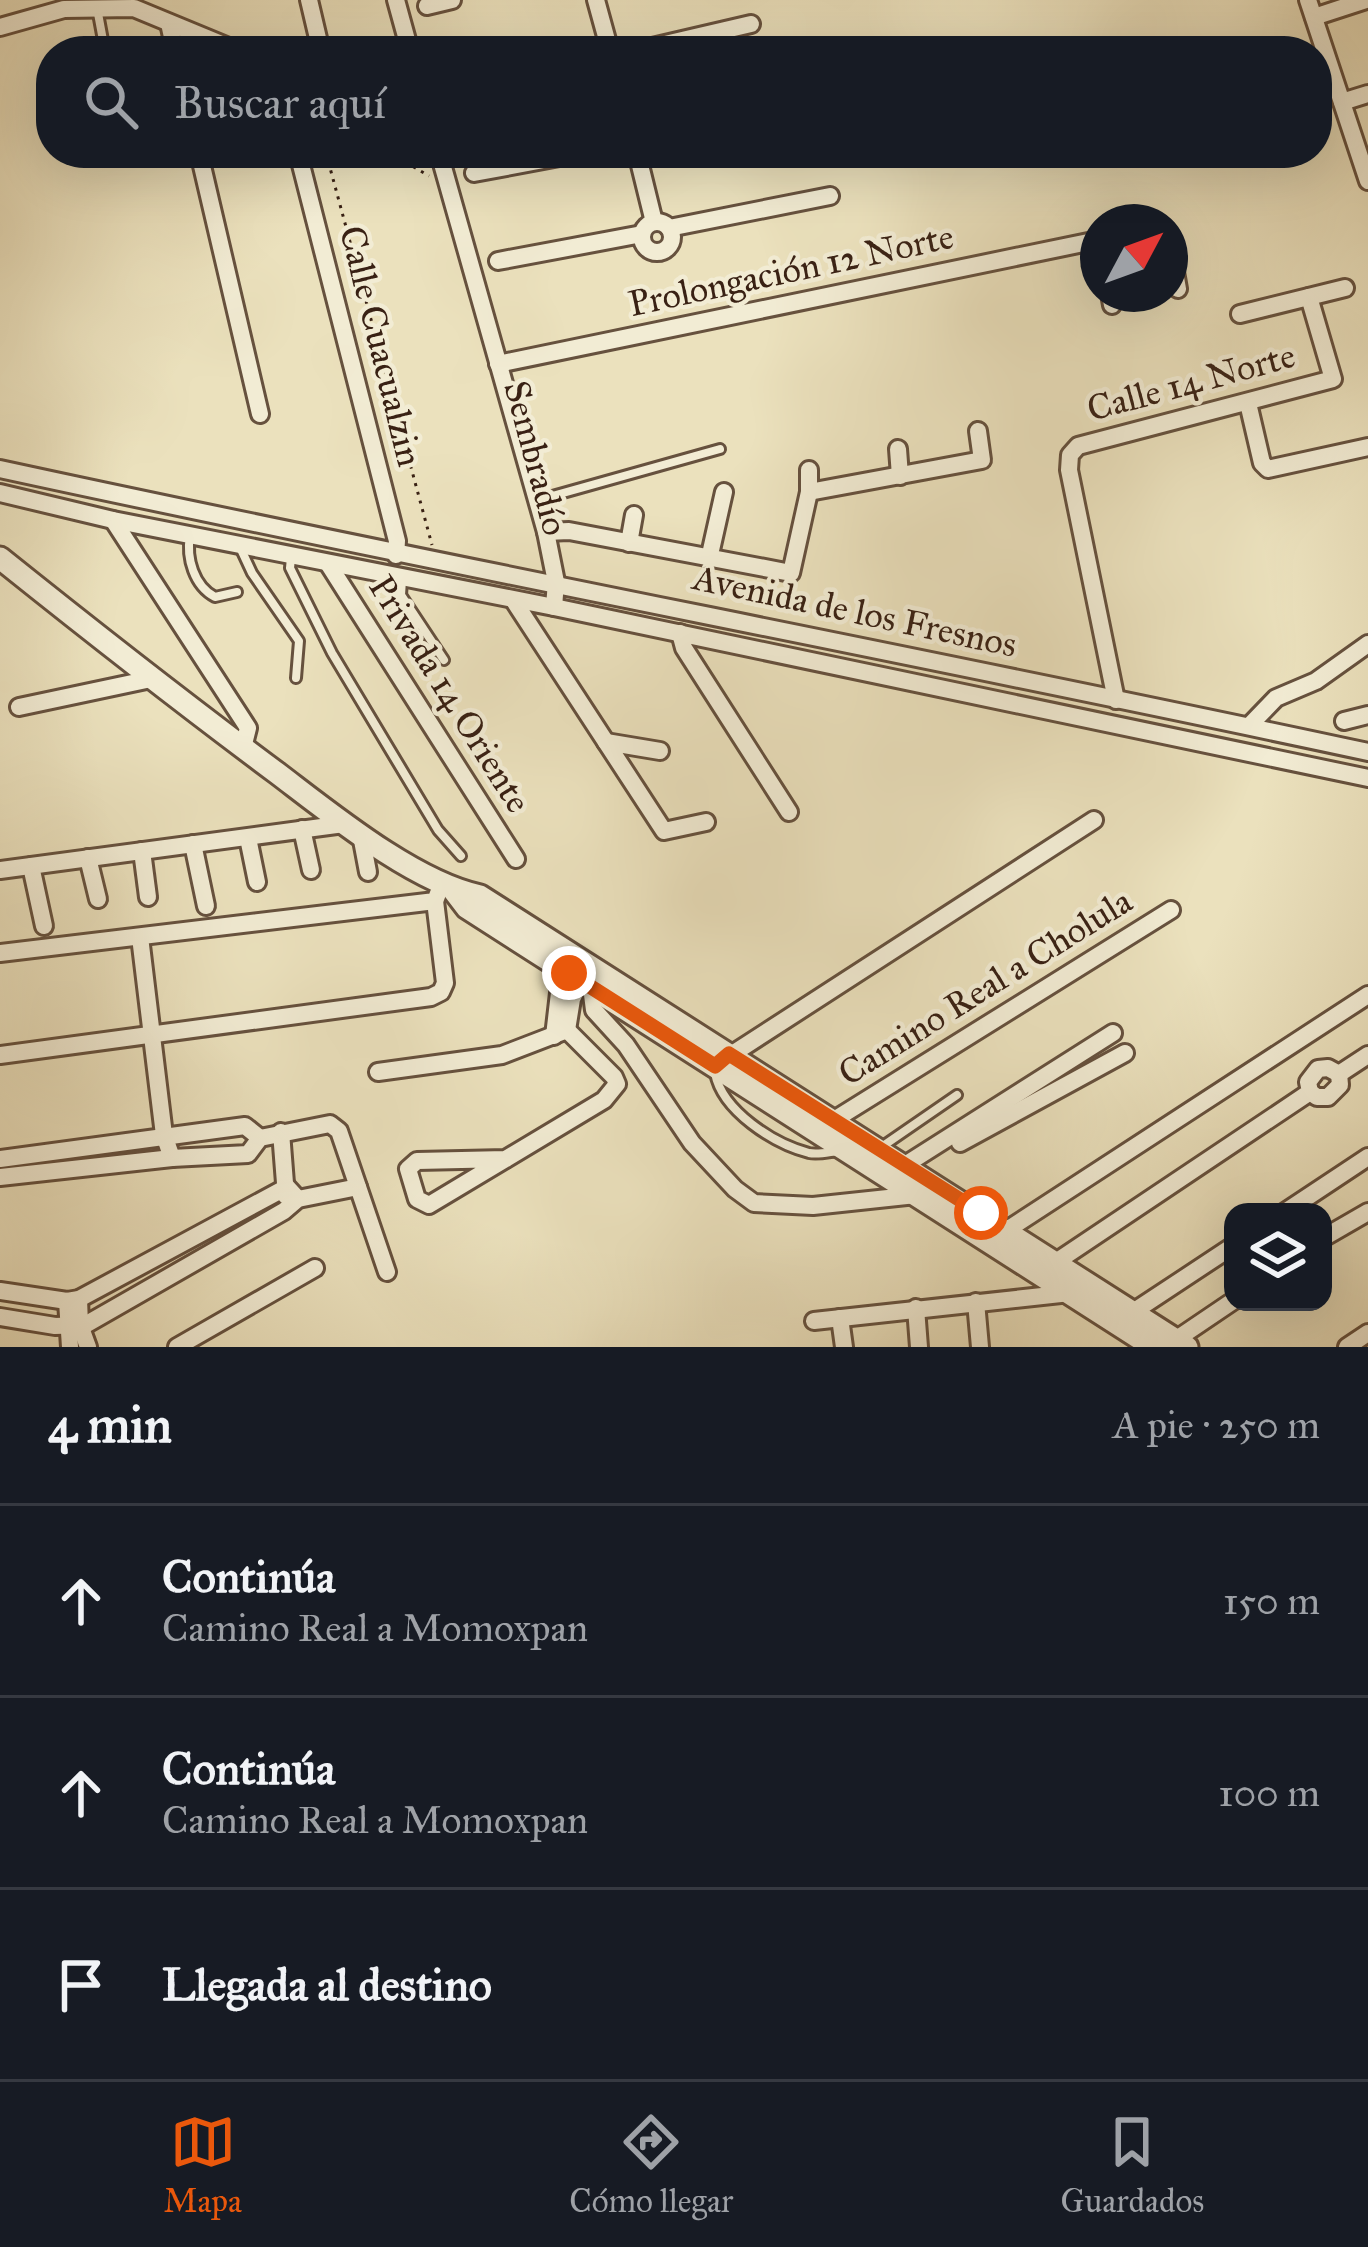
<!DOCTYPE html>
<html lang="es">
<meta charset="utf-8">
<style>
body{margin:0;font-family:"IM FELL Great Primer",serif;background:#20242c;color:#f1f3f6}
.controls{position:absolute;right:36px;bottom:36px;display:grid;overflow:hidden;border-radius:24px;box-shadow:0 12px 48px #0002}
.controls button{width:108px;height:108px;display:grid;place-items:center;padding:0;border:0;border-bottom:3px solid #363941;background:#171b24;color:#f1f3f6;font:60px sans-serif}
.compass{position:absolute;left:1080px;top:204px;width:108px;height:108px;border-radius:50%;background:#171b24;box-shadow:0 12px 48px #0002;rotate:49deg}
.stop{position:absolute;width:36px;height:36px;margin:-27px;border:9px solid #ea580c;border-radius:50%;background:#fff}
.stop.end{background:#ea580c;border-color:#fff;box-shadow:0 3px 12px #0008}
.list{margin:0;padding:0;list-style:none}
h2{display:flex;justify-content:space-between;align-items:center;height:156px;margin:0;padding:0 48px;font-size:51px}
h2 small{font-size:39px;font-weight:400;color:#9ea1a6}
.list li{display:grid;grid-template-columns:78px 1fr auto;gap:36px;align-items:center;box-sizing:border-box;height:192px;padding:0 48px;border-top:3px solid #363941}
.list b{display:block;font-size:45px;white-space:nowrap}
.list p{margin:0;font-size:39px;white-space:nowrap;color:#9ea1a6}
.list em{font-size:39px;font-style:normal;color:#9ea1a6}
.icon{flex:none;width:66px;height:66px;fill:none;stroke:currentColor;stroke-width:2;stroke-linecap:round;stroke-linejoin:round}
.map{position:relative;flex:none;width:1368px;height:1347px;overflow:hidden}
.search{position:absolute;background:#171b24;box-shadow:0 12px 48px #0002;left:36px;right:36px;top:36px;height:132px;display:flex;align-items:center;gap:30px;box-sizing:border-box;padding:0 42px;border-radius:48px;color:#9ea1a6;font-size:45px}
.sheet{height:732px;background:#171b24}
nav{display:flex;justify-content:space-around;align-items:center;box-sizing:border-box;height:168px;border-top:3px solid #363941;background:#171b24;font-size:33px;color:#9ea1a6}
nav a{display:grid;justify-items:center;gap:6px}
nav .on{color:#ea580c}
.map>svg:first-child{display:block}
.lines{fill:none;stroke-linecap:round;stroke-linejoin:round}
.service-casing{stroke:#66513e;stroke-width:14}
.minor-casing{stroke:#66513e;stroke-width:22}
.tertiary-casing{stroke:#66513e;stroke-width:27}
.path{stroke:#392114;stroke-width:3;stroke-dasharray:3 6;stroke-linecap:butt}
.service{stroke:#f2ecd4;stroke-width:8}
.minor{stroke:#f2ecd4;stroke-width:16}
.tertiary{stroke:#f2ecd4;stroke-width:21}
.route{stroke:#ea580c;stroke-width:15}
.labels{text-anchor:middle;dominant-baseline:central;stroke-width:9;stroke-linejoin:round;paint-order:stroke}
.street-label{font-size:36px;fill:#392114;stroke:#f2ecd4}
</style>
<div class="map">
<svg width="1368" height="1347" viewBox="0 0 1368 1347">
<rect width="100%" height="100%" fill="#ebe1bd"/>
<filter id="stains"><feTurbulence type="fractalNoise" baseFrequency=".00167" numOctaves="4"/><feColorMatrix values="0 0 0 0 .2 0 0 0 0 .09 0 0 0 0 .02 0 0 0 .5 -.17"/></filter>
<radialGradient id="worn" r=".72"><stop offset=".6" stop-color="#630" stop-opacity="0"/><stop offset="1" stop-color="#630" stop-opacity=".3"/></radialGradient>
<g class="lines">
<defs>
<g id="service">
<polyline points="97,8 105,51"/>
<polyline points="538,500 720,449"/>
<path d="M190 536C186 558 194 586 215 597L237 592"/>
<polyline points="239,545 252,573 299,641 296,678"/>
<polyline points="291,558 290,568 332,653 438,830 461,856"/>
<polyline points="402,580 401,595 444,660"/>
<path d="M715 1073C722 1111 774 1144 809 1153 818 1155 829 1152 838 1151"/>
<polyline points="880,1148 957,1095"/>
</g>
<g id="minor">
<polyline points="309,0 321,51"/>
<polyline points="396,0 410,51"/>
<polyline points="596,0 610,51"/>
<polyline points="1308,0 1368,181"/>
<polyline points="427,6 452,0"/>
<polyline points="1314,17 1366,0"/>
<polyline points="169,23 175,51"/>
<polyline points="0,27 64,9 134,8 238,51"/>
<polyline points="635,51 751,24"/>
<polyline points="1342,102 1368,94"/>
<polyline points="199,153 260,414"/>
<polyline points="298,153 397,541 396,555"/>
<polyline points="637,153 654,222"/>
<polyline points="474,173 581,153"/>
<circle cx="657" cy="237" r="15"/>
<polyline points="669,228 830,196"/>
<polyline points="1170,243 1178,289"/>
<polyline points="498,261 642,234"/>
<polyline points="1110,294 1112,305"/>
<polyline points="1240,314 1345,288"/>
<polyline points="498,364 1098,240"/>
<polyline points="1248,403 1262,463 1268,469 1368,447"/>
<polyline points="898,449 900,476"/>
<path d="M0 469C455 568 913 654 1368 752"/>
<polyline points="809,492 982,460 978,431"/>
<polyline points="0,493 113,520 554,607 556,582 546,532 439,153"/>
<polyline points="113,520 248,728 243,748"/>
<polyline points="546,532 569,531 791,573 809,492 809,470"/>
<polyline points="629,543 634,515"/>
<polyline points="709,559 724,492"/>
<polyline points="329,565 516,859"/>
<polyline points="514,601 664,831 706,822"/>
<polyline points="554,607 1368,778"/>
<polyline points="680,633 684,648 789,812"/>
<polyline points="1116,700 1069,470 1070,455 1078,446 1333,379 1309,297"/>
<polyline points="19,707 151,679"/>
<polyline points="1344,721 1368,715"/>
<polyline points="1249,726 1276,698 1316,681 1368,644"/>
<polyline points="606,742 660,751"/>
<polyline points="302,829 311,870"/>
<polyline points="361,835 368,872"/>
<polyline points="248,838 257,882"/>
<polyline points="193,844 206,906"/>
<polyline points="142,851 148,897"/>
<polyline points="88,858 98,899"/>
<polyline points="31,866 44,926"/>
<polyline points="0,870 344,824"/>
<polyline points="140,937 164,1135 172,1158"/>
<polyline points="0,953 435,901 439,891"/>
<polyline points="591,987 594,1010 626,1045 692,1143 735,1189 754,1203 813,1206 916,1195"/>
<polyline points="567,1030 572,999 581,981"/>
<polyline points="554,1036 559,993 569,973"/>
<polyline points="0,1055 431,997 441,992 445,983 435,901"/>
<polyline points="720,1062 1094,820"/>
<polyline points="378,1072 502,1055 567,1030"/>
<polyline points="1339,1074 1368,1055"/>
<polyline points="1310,1092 1317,1097 1328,1097 1340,1085 1339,1074"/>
<polyline points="834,1120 1171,910"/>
<polyline points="281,1132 286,1196"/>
<polyline points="960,1143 1125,1053"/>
<polyline points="0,1159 245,1126 260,1138"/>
<polyline points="506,1159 417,1161 408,1169 417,1199 429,1205 604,1100 617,1084 614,1077 567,1030"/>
<polyline points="905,1165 1113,1033"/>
<polyline points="0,1177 172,1158 248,1154 260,1138 330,1124 339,1131 387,1272"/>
<polyline points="1285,1212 1368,1157"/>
<polyline points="1007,1230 1368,995"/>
<polyline points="1323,1238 1368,1212"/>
<polyline points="1056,1262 1310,1092 1308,1082 1318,1069 1328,1068 1339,1074"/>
<polyline points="0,1291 67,1301 79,1299 287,1187 298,1199"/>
<polyline points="79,1299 80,1325 88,1347"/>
<polyline points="67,1301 70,1347"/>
<polyline points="976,1302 980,1347"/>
<polyline points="916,1308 919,1347"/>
<polyline points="1133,1312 1233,1246"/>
<polyline points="0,1317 55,1326 85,1325 284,1211 298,1199 358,1187"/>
<polyline points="840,1318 844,1347"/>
<polyline points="814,1321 1070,1293"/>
<polyline points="177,1347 315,1268"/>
<polyline points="1165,1347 1233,1301"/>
<polyline points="1347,1347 1368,1333"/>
</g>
<g id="tertiary">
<path d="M0 558C91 631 183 703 277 773 331 814 414 882 480 896L1187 1347"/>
<polyline points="454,891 467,908 1153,1347"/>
</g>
</defs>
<!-- service casing -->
<use href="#service" class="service-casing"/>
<!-- minor casing -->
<use href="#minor" class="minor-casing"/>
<!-- tertiary casing -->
<use href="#tertiary" class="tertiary-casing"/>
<!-- path -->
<g class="path">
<polyline points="326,153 432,545"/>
<polyline points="390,153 429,176"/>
</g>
<!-- service -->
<use href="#service" class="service"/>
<!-- minor -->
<use href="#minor" class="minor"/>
<!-- tertiary -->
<use href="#tertiary" class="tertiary"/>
</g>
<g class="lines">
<!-- route -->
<polyline class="route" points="569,973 715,1066 729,1054 981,1213"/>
</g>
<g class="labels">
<!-- street labels -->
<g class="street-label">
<text transform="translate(791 270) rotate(-12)">Prolongación 12 Norte</text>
<text transform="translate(381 346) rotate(76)">Calle Cuacualzin</text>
<text transform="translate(1191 382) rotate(-15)">Calle 14 Norte</text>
<text transform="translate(536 458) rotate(75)">Sembradío</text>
<text transform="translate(855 611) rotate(12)">Avenida de los Fresnos</text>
<text transform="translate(450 694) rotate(58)">Privada 14 Oriente</text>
<text transform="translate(985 987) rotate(-32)">Camino Real a Cholula</text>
</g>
</g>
<rect width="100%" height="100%" filter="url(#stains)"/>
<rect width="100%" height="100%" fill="url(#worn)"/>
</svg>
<div class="controls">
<button><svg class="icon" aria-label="layers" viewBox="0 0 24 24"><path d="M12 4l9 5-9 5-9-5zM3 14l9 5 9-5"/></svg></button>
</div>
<svg class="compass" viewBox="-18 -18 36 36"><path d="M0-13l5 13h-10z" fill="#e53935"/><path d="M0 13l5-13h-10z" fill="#9ea1a6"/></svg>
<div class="stop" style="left:981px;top:1213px"></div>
<div class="stop end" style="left:569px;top:973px"></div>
<div class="search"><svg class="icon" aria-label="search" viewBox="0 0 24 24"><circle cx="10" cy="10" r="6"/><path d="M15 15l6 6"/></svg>Buscar aquí</div>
</div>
<section class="sheet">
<h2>4 min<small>A pie · 250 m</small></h2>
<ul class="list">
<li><svg class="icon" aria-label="ahead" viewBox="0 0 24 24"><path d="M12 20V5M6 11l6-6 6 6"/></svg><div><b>Continúa</b><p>Camino Real a Momoxpan</p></div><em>150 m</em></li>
<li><svg class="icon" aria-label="ahead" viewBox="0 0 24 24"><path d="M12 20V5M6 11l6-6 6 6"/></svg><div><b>Continúa</b><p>Camino Real a Momoxpan</p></div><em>100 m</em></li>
<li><svg class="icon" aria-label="arrive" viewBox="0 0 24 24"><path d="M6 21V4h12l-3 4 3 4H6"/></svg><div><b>Llegada al destino</b></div></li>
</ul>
</section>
<nav>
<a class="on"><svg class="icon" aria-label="map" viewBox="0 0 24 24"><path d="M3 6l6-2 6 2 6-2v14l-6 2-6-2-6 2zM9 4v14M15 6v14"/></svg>Mapa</a>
<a><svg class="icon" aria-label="directions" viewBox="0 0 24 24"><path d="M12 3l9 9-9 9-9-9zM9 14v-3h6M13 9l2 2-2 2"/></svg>Cómo llegar</a>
<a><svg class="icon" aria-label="saved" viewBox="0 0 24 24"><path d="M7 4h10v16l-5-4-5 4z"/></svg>Guardados</a>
</nav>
